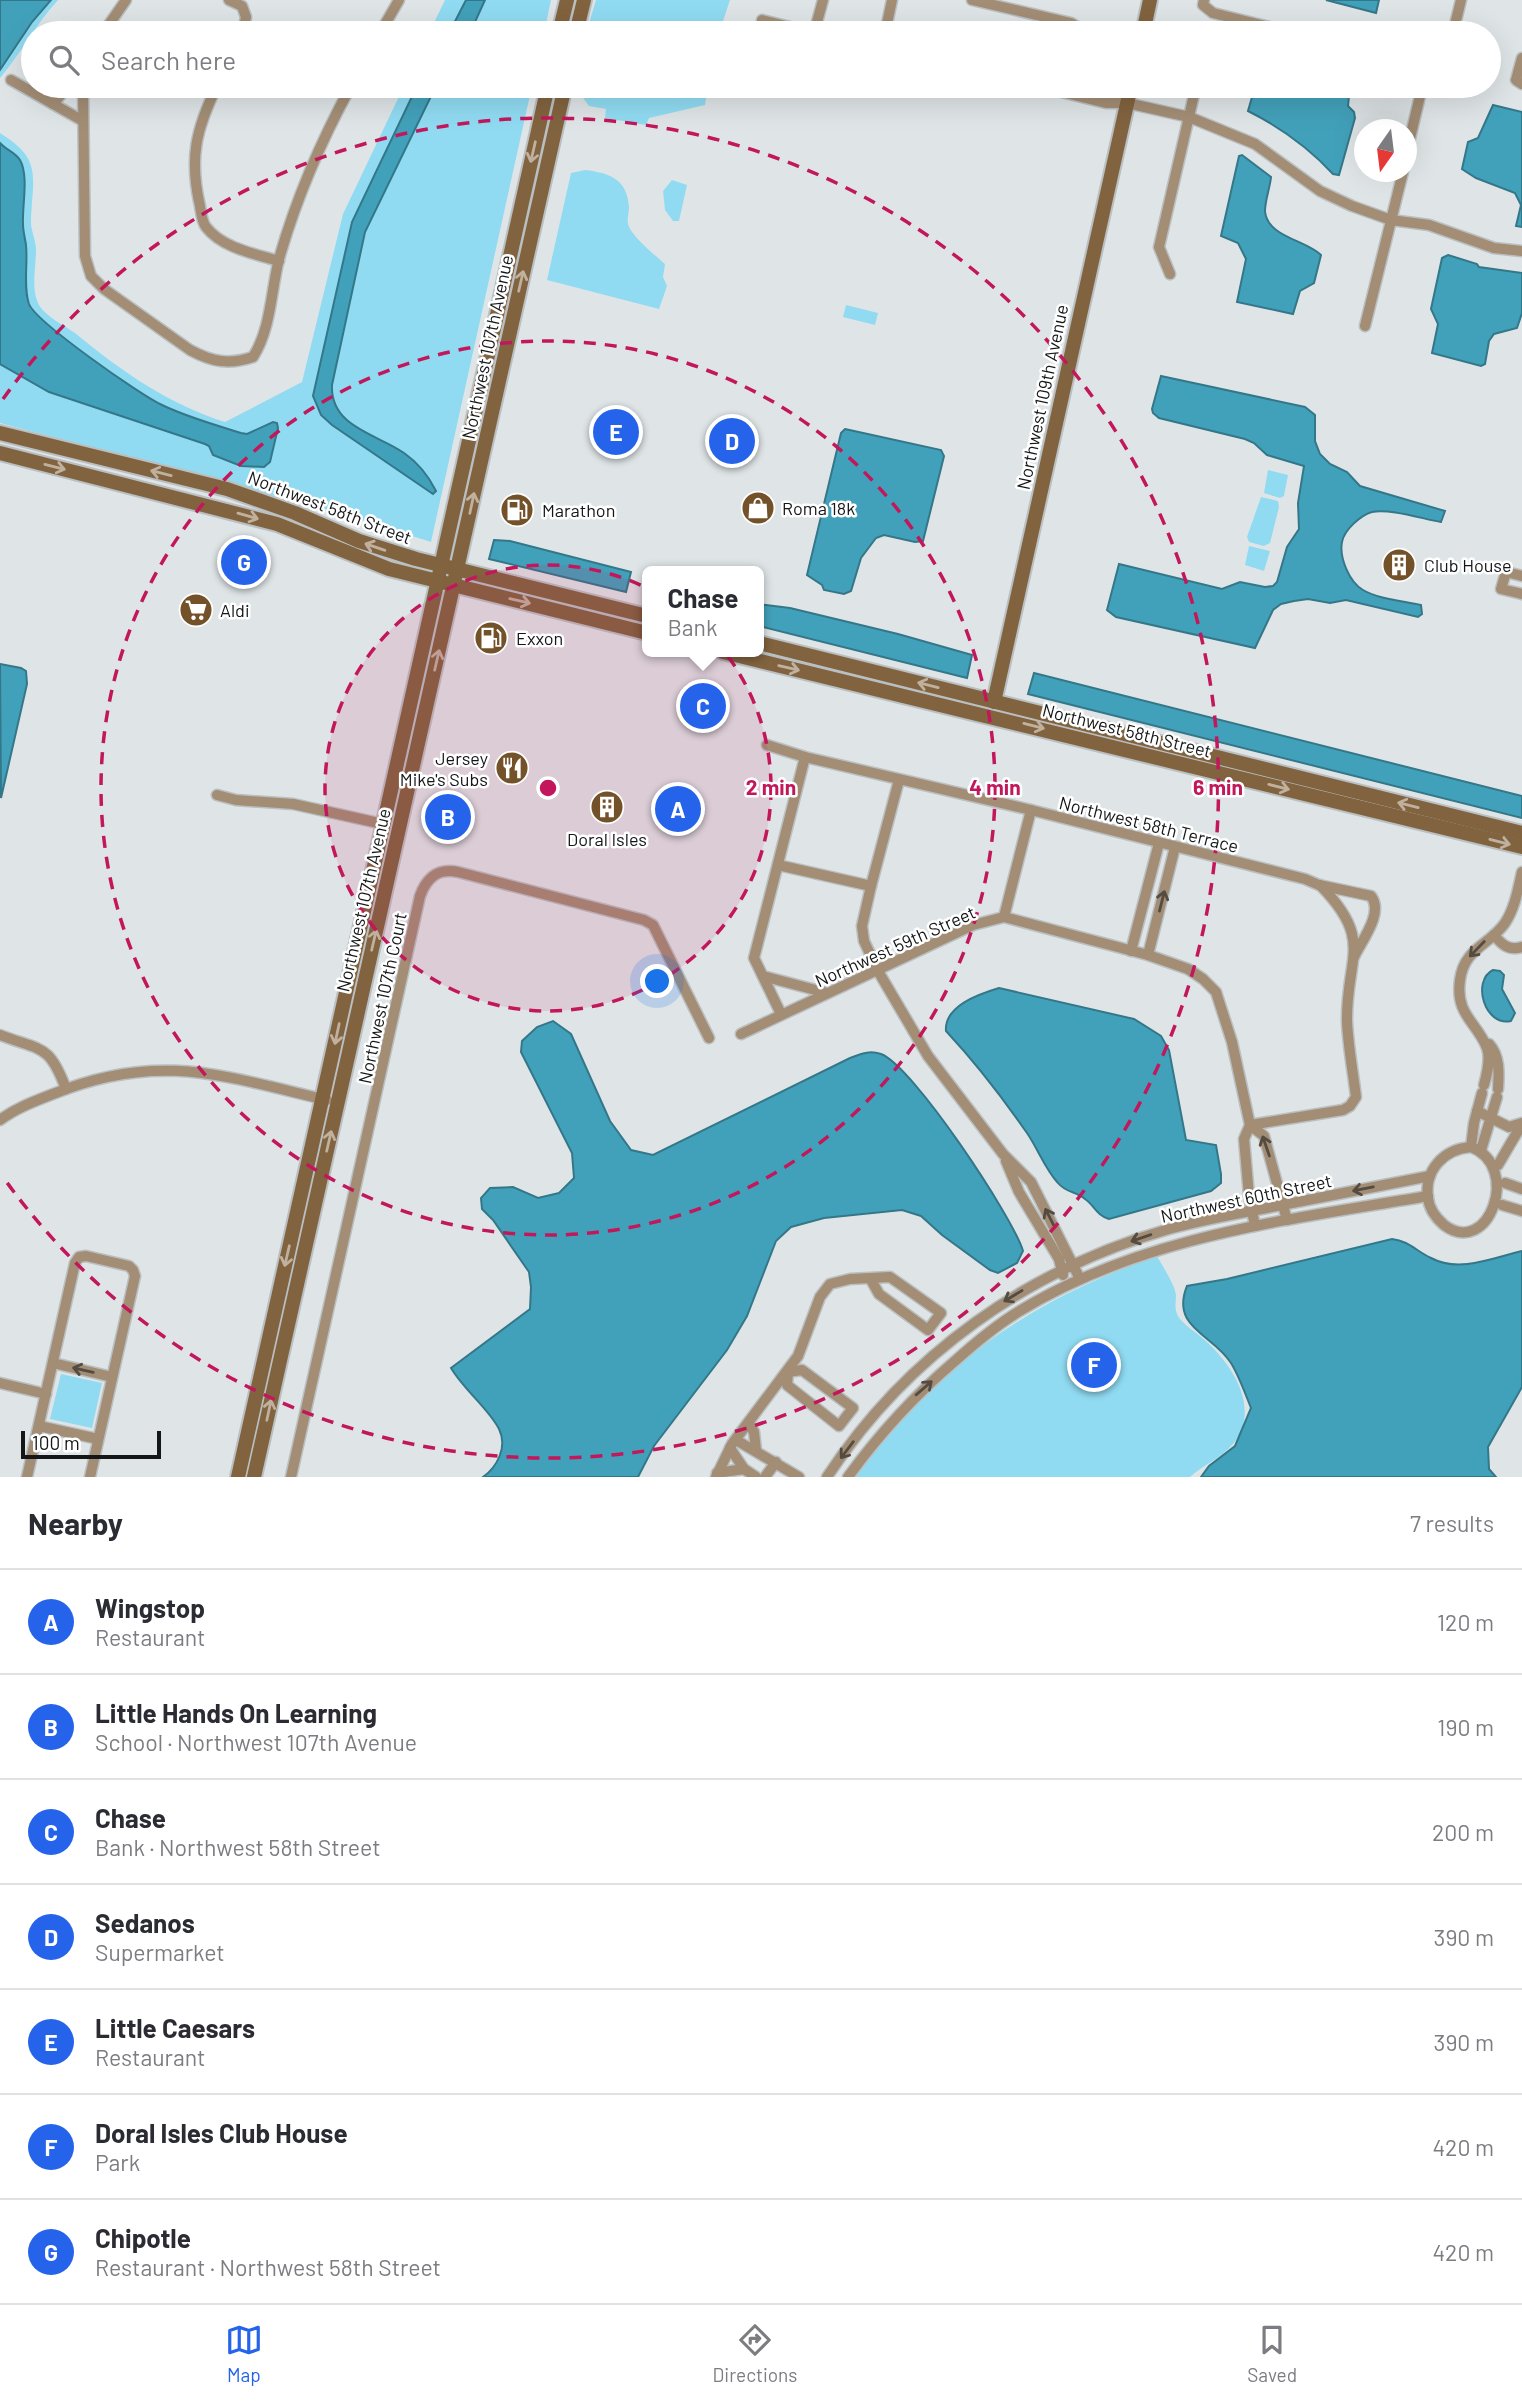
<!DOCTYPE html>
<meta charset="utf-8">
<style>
body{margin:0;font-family:Barlow,sans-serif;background:#f7f7f7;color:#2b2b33}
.compass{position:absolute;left:1354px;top:119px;width:63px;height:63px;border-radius:50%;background:#fff;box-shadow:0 7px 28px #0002;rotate:194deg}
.scale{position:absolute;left:21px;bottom:18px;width:140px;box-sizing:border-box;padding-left:7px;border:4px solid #141617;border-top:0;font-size:19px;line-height:24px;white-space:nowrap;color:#141617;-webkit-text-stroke:5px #fff;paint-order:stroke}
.you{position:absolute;left:658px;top:982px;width:24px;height:24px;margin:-18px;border:5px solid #fff;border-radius:50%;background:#1a73e8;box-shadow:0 0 0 10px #1a73e833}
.badge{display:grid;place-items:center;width:46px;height:46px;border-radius:50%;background:#2563eb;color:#fff;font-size:23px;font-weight:700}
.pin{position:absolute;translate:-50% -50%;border:4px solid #fff;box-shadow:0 2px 7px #0006}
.popup{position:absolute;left:642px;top:566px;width:122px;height:91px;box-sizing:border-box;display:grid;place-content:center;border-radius:10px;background:#fff;filter:drop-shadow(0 2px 5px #0005);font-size:23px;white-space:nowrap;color:#7c7c81}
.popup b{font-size:26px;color:#2b2b33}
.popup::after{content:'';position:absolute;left:50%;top:100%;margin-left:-14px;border:14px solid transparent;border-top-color:#fff}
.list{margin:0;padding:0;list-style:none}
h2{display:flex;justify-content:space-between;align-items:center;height:91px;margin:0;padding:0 28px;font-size:30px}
h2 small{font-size:23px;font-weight:400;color:#7c7c81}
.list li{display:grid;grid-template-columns:46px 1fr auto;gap:21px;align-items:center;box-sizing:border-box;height:105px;padding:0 28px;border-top:2px solid #e1e1e2}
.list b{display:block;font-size:26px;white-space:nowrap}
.list p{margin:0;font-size:23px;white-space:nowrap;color:#7c7c81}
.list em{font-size:23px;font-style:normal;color:#7c7c81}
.icon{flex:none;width:38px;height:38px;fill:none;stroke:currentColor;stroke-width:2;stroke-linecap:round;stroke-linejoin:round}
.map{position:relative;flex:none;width:1522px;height:1477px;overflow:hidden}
.search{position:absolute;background:#fff;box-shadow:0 7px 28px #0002;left:21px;right:21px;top:21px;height:77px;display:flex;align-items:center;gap:18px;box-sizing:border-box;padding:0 24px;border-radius:38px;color:#7c7c81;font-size:26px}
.sheet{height:826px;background:#fff}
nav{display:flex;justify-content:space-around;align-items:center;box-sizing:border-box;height:98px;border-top:2px solid #e1e1e2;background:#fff;font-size:19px;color:#7c7c81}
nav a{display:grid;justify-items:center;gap:4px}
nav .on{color:#2563eb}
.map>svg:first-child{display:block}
.green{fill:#90dbf2}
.water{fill:#42a1ba;stroke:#347789;stroke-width:2}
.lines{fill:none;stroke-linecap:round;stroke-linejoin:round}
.street-casing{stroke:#bac0c2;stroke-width:13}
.secondary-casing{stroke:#bac0c2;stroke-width:18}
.street{stroke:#a38d75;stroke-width:10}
.secondary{stroke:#82633f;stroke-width:14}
.oneway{stroke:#c0b19f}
.oneway2{stroke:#544c41}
.ring{fill:none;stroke:#c2185b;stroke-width:3.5;stroke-dasharray:12 9}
.labels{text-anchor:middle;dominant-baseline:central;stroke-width:5;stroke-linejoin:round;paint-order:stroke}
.street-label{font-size:18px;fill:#141617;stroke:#fff}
.poi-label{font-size:18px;fill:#141617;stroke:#fff;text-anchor:start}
.centre{fill:#c2185b;stroke:#fff;stroke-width:3.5}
.ring-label{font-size:21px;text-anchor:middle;font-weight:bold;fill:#c2185b;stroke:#fff;stroke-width:5;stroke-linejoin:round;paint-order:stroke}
</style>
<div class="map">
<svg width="1522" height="1477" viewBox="0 0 1522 1477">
<rect width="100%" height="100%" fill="#dfe5e7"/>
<!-- green -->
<g class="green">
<path d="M0 0H58C36 24 21 53 0 78Z"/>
<polygon points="445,0 551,0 544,33 429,33"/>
<polygon points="596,0 730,0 719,33 586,33"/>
<path d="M404 86H532L431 542 346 515 0 423V133C42 159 33 175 31 219 30 229 36 240 36 250 36 267 31 288 38 303 44 316 64 325 75 333 121 371 168 404 225 422L302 382 343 214Z"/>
<polygon points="579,86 708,86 705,105 649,118 646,125 605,118 606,109 589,106 578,91"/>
<path d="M585 170C610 173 627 179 629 207 629 212 627 219 628 224 631 236 655 255 665 264L663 277 667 286 659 309 547 280 571 173Z"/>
<polygon points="672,180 687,185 679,221 673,221 665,210 663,191"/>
<polygon points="846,305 878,313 875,325 843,317"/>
<polygon points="1268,470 1288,475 1284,496 1280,498 1264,493"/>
<polygon points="1261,497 1278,501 1279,507 1270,543 1264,546 1249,542 1247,537"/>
<polygon points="1249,546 1270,551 1264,571 1245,565"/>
<path d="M1157 1256C1163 1267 1174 1283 1176 1295 1176 1302 1174 1309 1178 1316 1183 1325 1202 1336 1210 1345 1235 1369 1261 1412 1232 1445 1221 1458 1203 1465 1190 1477H854C869 1453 889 1431 909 1411 982 1335 1058 1291 1157 1256Z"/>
<polygon points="61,1374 102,1383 92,1428 50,1419"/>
</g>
<!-- water -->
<g class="water">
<polygon points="0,0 51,0 32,22 0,70"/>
<polygon points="466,0 485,0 470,33 449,33"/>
<polygon points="1326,0 1379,0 1376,13"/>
<path d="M417 86H436L365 232 332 385C330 427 377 434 404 453 417 462 429 477 436 491L433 494 332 425 321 415 313 396 352 222Z"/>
<path d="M1276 86H1350L1348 106 1354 112 1355 118 1339 175 1333 174C1309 148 1280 127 1248 111L1254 90Z"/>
<polygon points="1493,105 1522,112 1522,227 1516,226 1521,205 1515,193 1476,178 1462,169 1468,142 1478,138"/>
<path d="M0 143C6 150 15 152 20 160 29 176 22 206 23 224 23 231 25 238 26 245 28 263 23 287 29 304 36 322 139 394 160 404 186 417 213 424 241 433L247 434 273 422 277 423 278 428 270 462 264 467 241 466 213 455 209 446 205 444 49 392 0 364Z"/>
<path d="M1242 155 1271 177C1270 188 1265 200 1265 211 1267 237 1306 240 1321 255L1314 283 1300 291 1293 314 1237 302 1246 259 1238 243 1221 236 1239 156Z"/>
<polygon points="1448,255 1477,264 1479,267 1522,273 1522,313 1517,328 1494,334 1489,341 1485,364 1481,366 1432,353 1438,324 1431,309 1442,258"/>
<path d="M1161 376 1305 407 1315 415V441L1320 454 1330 464 1347 472 1360 486 1445 511 1441 522C1423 519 1389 508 1372 512 1361 515 1344 530 1342 542 1339 557 1349 582 1363 590 1378 599 1403 601 1421 605L1422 614 1418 617 1346 600 1330 603 1308 599 1294 601 1281 604 1273 610 1255 648 1116 617 1107 610 1119 564 1222 589 1240 582 1265 587 1273 586 1277 582 1287 547 1299 529 1298 503 1304 466 1267 455 1254 443 1245 439 1159 418 1153 413 1152 409Z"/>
<polygon points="845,429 941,450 944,456 923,541 915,542 884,535 876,538 861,558 851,591 844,594 824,590 822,585 807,575 841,433"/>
<polygon points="494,540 510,541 631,572 626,592 489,559"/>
<polygon points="759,604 790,608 898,634 972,655 967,678 759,626"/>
<polygon points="0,664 21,668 26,671 27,684 1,798"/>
<polygon points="1034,673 1522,796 1522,818 1028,694"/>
<path d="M1493 970 1500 971 1504 975 1502 989 1515 1013 1511 1021C1485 1027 1471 981 1493 970Z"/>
<path d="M999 988 1134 1019 1161 1036 1169 1050 1186 1140 1216 1145 1221 1174V1183L1211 1191 1109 1219C1096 1215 1095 1206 1085 1199 1076 1191 1066 1193 1058 1183 1045 1169 1038 1149 1027 1133 1002 1097 975 1062 946 1031 944 1006 979 994 999 988Z"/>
<path d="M553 1021 571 1034 610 1121 631 1150 653 1155 850 1058C861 1054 869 1050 881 1054 912 1065 1013 1217 1023 1251L1017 1263 998 1273 990 1270 942 1235 921 1216 902 1210 824 1218 791 1227 776 1241 747 1316 727 1350 654 1446 638 1477H483C497 1467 508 1447 499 1429 489 1409 464 1390 451 1368L530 1309 531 1287 529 1272 493 1220 482 1209 481 1198 490 1188 513 1187 538 1198 559 1193 574 1178 572 1153 521 1052 522 1041 537 1027Z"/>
<path d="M1392 1239C1409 1241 1416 1251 1431 1258 1459 1273 1493 1258 1522 1251V1387L1488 1447 1489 1469 1496 1477H1201L1209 1466 1235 1446 1251 1408C1245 1393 1239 1376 1231 1363 1213 1334 1170 1328 1187 1286L1227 1279Z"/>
</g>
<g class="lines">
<defs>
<g id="street">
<polyline points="229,0 242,6 246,17 243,33"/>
<polyline points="972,0 1071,23 1087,33"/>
<polyline points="1204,0 1203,5 1213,13 1293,33"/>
<polyline points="762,20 814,33"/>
<polyline points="103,33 126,0"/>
<polyline points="380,33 399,0"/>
<polyline points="814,33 823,0"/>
<polyline points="885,33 892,0"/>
<polyline points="1453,33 1461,0"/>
<polyline points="1522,58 1516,80 1522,84"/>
<polyline points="11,80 83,121"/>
<path d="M83 86 85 256 91 276 104 289 190 350C212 362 229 365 253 357 271 329 271 291 279 259 296 199 321 141 351 86"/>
<path d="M217 86C196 129 189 158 200 206 201 212 202 222 206 227 222 248 255 254 279 261"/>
<polyline points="1037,86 1106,103 1127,103 1189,117 1255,144 1320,191 1352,206 1391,220 1429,225 1494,248 1522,251"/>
<polyline points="53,104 68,86"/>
<polyline points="1406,155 1420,96"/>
<polyline points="1170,274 1159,247 1196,86"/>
<polyline points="1365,326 1403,172"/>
<polyline points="1522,576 1506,572 1501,589 1522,594"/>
<path d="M767 745 805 757 1031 810 1305 879 1319 885 1371 896C1384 913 1362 940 1354 957"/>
<polyline points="899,780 871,886 862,926 864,941 878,971 928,1056 1003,1154 1031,1182 1080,1279"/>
<polyline points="217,795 236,800 293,804 383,824"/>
<polyline points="778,865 871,886"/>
<polyline points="1004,917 1031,810"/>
<path d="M1494 935C1502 945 1509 951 1522 947"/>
<polyline points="1131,951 1159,843"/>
<polyline points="1148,955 1175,847"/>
<polyline points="763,976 827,993"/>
<polyline points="781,1014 754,958 805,757"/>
<polyline points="741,1034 973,925 1004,917 1148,955 1188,969 1203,979 1216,992 1232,1042 1250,1125 1244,1139 1249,1196 1255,1226"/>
<path d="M0 1035C41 1051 49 1043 66 1089"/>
<path d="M1489 1044C1500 1056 1499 1073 1498 1089"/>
<path d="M1484 1085C1487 1074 1491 1059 1487 1048 1477 1022 1455 1015 1460 980 1464 948 1490 945 1505 923 1515 908 1518 889 1522 872"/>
<polyline points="1477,1111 1509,1127 1522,1123"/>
<path d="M0 1120C16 1108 35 1101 53 1094 158 1051 223 1076 327 1100"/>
<path d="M1250 1125 1343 1110 1350 1106 1356 1097C1353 1072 1348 1046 1347 1021 1346 957 1375 941 1320 885"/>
<polyline points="1250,1125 1264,1136 1287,1220"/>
<path d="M1471 1147C1522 1166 1489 1259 1444 1225 1436 1218 1429 1208 1428 1198 1424 1170 1444 1149 1471 1147Z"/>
<polyline points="1471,1147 1474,1123 1482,1093"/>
<polyline points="1481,1150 1497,1097"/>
<polyline points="1006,1161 1019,1192 1059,1259 1063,1275"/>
<polyline points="1498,1165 1522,1124"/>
<polyline points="1505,1183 1522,1189"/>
<polyline points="1502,1205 1522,1211"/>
<polyline points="53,1363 112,1377"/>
<polygon points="802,1370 853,1408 839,1426 787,1385 788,1372"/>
<polyline points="0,1383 46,1394"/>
<polyline points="749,1424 754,1432 756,1450"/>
<polyline points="39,1426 98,1439"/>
<polyline points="736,1440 799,1477"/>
<polyline points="730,1448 744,1469 756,1477"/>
<polyline points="717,1473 744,1469"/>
<polyline points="27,1477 75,1263 79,1257 86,1256 129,1266 133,1270 135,1276 90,1477"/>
<path d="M291 1477 420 896C427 877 438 868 458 872L644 920 653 925 709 1038"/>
<polyline points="716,1477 732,1444 798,1356 820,1297 830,1284 850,1279 890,1277 941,1313 928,1330 879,1294 870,1278"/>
<polyline points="765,1477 776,1462"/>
<path d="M827 1477C907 1355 1029 1269 1169 1229 1201 1220 1234 1214 1267 1208 1321 1197 1376 1187 1430 1176"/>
<path d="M848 1477C880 1433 914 1396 955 1361 975 1343 995 1326 1018 1312 1141 1236 1288 1220 1428 1196"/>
</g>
<g id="secondary">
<polyline points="559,33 567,0"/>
<polyline points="576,33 584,0"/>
<polyline points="1143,33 1150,0"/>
<polyline points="0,433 227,489 295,513 359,541 416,559 647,616"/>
<polyline points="0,453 277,524 389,569 647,633"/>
<polyline points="759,643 1522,833"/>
<polyline points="723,652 1522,847"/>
<polyline points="994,702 1131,86"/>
<polyline points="238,1477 548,86"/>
<polyline points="254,1477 565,86"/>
</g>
</defs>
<!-- street casing -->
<use href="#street" class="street-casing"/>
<!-- secondary casing -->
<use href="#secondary" class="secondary-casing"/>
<!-- street -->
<use href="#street" class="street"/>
<!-- secondary -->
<use href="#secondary" class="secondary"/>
</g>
<!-- one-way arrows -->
<defs><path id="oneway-shaft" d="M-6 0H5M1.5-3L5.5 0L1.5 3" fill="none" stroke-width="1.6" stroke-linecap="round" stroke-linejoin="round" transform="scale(1.75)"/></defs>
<g class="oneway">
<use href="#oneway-shaft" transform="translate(533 152) rotate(103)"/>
<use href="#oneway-shaft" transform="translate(521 281) rotate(-77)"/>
<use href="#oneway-shaft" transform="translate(55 467) rotate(14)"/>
<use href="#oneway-shaft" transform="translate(161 473) rotate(-166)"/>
<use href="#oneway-shaft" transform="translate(472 503) rotate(-78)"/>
<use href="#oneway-shaft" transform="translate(248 516) rotate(16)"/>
<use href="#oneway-shaft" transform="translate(375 547) rotate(-161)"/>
<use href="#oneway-shaft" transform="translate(520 601) rotate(13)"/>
<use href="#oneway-shaft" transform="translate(437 660) rotate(-77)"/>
<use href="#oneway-shaft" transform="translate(789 668) rotate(13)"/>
<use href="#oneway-shaft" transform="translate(928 685) rotate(-166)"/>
<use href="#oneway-shaft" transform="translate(1034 726) rotate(14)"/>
<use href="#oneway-shaft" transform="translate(1279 787) rotate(14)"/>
<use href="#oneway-shaft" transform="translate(1408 805) rotate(-166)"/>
<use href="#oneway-shaft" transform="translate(1500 842) rotate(14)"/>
<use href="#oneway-shaft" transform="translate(374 940) rotate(-77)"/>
<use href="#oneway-shaft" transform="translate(337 1034) rotate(102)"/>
<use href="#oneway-shaft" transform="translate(329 1141) rotate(-77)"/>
<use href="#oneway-shaft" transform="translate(287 1256) rotate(103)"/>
<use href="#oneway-shaft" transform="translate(269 1410) rotate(-78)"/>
</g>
<g class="oneway2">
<use href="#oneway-shaft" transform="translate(1162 901) rotate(-76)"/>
<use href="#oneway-shaft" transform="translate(1477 949) rotate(134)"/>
<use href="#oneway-shaft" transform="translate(1266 1146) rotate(-109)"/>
<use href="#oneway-shaft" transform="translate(1363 1189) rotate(169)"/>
<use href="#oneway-shaft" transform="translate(1050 1218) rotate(-117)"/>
<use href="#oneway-shaft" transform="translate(1141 1238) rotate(161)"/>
<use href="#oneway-shaft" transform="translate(1013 1296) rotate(149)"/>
<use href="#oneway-shaft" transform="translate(83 1370) rotate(-167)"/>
<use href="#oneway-shaft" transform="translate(924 1388) rotate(-41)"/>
<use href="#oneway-shaft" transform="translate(847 1450) rotate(127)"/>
</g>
<!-- distance rings -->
<circle cx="548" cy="788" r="223" fill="#c2185b" fill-opacity=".12"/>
<g class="ring">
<circle cx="548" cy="788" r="223"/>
<circle cx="548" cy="788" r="447"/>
<path d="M3 399A670 670 0 1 1 3 1177"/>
</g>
<!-- icons -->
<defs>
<symbol id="shop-disc" viewBox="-11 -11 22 22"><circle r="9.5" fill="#735129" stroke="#fff"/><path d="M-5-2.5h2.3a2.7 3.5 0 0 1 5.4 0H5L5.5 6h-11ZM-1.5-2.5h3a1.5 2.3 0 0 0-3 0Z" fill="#fff"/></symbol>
<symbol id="fuel-disc" viewBox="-11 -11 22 22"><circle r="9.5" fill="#735129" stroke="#fff"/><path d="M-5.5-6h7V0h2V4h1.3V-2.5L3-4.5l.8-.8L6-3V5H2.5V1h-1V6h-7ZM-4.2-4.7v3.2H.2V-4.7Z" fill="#fff"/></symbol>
<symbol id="building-disc" viewBox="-11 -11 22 22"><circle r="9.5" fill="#735129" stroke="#fff"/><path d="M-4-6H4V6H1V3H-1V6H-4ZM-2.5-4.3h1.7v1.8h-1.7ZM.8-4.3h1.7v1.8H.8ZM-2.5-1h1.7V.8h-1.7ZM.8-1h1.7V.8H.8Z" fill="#fff"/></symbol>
<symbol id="supermarket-disc" viewBox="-11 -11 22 22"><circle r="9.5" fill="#735129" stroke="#fff"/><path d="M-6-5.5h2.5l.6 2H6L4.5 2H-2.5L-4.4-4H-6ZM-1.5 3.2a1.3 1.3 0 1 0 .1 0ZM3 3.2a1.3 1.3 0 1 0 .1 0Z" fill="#fff"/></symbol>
<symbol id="restaurant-disc" viewBox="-11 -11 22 22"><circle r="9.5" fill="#735129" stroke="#fff"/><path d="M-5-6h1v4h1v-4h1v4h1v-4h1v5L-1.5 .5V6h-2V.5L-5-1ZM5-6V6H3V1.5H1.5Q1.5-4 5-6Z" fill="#fff"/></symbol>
</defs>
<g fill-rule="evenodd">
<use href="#shop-disc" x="739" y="489" width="38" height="38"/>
<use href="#fuel-disc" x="498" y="491" width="38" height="38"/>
<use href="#building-disc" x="1380" y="546" width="38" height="38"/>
<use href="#supermarket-disc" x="177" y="591" width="38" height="38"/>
<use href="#fuel-disc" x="472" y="619" width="38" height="38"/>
<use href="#restaurant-disc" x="493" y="749" width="38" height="38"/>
<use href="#building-disc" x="588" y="788" width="38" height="38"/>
</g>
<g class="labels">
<!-- street labels -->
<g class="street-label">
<text transform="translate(487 347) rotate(-78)">Northwest 107th Avenue</text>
<text transform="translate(1042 397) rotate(-78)">Northwest 109th Avenue</text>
<text transform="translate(330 507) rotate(21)">Northwest 58th Street</text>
<text transform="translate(1127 730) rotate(14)">Northwest 58th Street</text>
<text transform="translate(1149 824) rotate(14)">Northwest 58th Terrace</text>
<text transform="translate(363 900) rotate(-77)">Northwest 107th Avenue</text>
<text transform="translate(895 946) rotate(-24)">Northwest 59th Street</text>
<text transform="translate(382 998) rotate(-78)">Northwest 107th Court</text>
<text transform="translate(1246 1198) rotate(-12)">Northwest 60th Street</text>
</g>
<!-- poi labels -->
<g class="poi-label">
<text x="782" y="508">Roma 18k</text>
<text x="542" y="510">Marathon</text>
<text x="1424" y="565">Club House</text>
<text x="220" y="610">Aldi</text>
<text x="516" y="638">Exxon</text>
<text x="488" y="758" text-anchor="end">Jersey<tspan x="488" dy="21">Mike's Subs</tspan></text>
<text x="607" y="839" text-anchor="middle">Doral Isles</text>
</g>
</g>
<circle cx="548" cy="788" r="10" class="centre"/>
<g class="ring-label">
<text x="771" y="795">2 min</text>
<text x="995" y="795">4 min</text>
<text x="1218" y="795">6 min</text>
</g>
</svg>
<svg class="compass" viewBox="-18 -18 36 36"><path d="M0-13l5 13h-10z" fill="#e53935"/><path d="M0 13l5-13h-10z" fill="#7c7c81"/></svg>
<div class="scale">100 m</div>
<div class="you"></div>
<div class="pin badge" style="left:678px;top:809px">A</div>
<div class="pin badge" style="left:448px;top:817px">B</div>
<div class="pin badge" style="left:703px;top:706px">C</div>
<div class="popup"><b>Chase</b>Bank</div>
<div class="pin badge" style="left:732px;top:441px">D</div>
<div class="pin badge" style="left:616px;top:432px">E</div>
<div class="pin badge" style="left:1094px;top:1365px">F</div>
<div class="pin badge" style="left:244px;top:562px">G</div>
<div class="search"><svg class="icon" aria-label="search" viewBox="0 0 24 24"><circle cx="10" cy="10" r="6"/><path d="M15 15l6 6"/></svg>Search here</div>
</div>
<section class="sheet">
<h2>Nearby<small>7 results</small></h2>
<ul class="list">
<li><span class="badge">A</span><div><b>Wingstop</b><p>Restaurant</p></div><em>120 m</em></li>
<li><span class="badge">B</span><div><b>Little Hands On Learning</b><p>School · Northwest 107th Avenue</p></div><em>190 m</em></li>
<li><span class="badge">C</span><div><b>Chase</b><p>Bank · Northwest 58th Street</p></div><em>200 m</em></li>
<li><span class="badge">D</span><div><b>Sedanos</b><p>Supermarket</p></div><em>390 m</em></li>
<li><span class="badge">E</span><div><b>Little Caesars</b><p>Restaurant</p></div><em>390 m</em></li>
<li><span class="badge">F</span><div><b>Doral Isles Club House</b><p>Park</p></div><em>420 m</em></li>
<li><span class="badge">G</span><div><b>Chipotle</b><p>Restaurant · Northwest 58th Street</p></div><em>420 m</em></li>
</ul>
</section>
<nav>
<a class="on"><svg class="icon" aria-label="map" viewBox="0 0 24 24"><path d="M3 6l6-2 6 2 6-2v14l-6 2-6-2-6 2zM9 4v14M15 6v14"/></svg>Map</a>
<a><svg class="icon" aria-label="directions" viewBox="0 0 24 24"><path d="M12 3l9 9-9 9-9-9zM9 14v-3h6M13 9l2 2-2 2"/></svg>Directions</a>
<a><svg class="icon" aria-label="saved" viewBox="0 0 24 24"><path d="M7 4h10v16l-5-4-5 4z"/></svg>Saved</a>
</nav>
